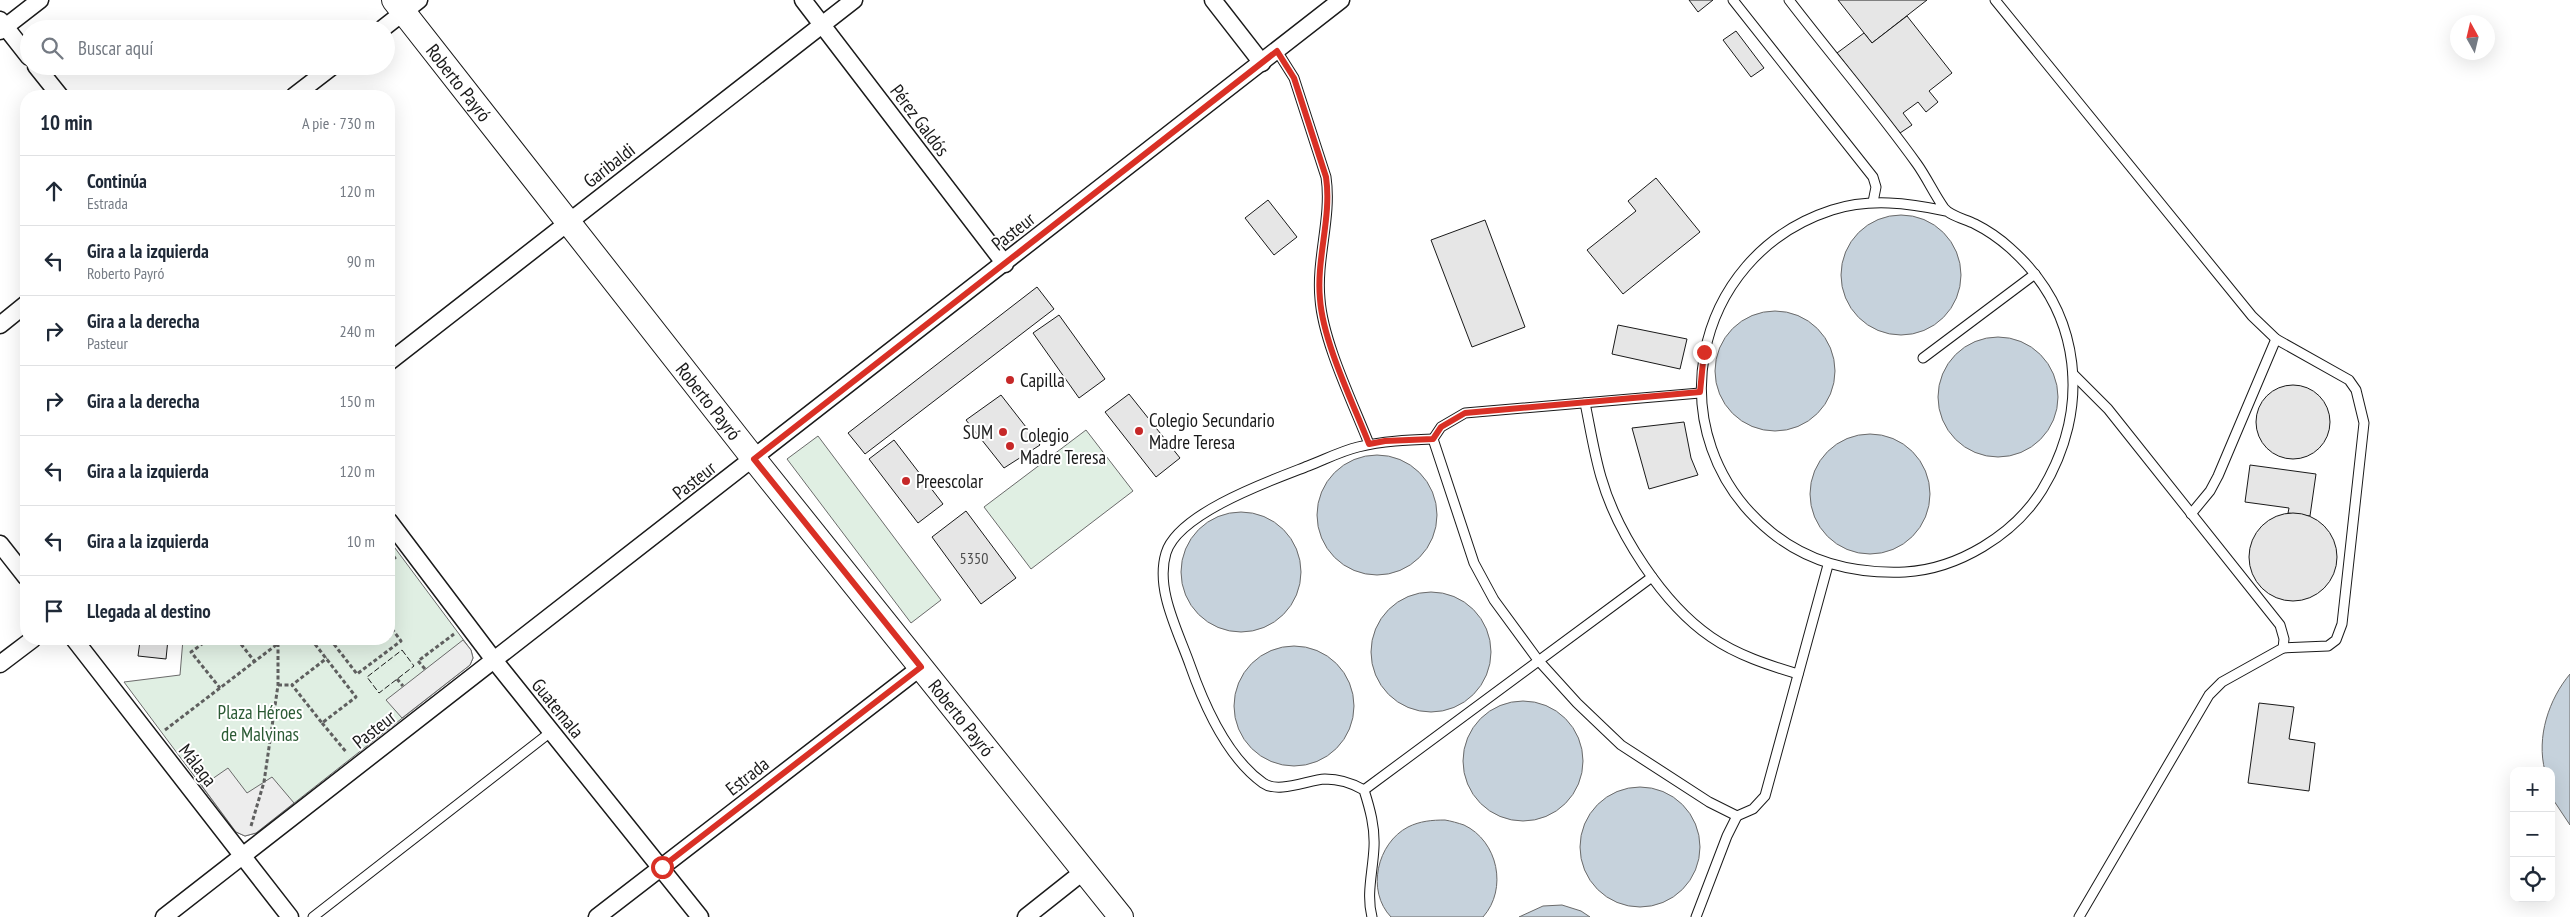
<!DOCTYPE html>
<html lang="es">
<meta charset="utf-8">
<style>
body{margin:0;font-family:"PT Sans Narrow",sans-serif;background:#f6f6f7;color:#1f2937}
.controls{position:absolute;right:15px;bottom:15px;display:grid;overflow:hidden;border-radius:10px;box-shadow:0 5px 20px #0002}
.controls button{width:45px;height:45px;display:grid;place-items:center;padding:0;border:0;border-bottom:1px solid #e0e1e3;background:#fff;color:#1f2937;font:25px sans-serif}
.compass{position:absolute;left:2450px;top:15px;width:45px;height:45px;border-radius:50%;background:#fff;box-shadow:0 5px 20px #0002;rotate:352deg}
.stop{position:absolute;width:15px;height:15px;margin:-11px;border:4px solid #d93025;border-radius:50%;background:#fff}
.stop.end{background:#d93025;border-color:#fff;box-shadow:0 1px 5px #0008}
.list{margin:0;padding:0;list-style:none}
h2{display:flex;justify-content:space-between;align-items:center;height:65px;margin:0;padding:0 20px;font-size:21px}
h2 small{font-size:16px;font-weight:400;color:#747a83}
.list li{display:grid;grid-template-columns:32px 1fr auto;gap:15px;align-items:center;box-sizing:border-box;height:70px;padding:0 20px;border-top:1px solid #e0e1e3}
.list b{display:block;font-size:19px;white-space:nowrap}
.list p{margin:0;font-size:16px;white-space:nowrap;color:#747a83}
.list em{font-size:16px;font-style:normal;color:#747a83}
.icon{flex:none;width:28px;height:28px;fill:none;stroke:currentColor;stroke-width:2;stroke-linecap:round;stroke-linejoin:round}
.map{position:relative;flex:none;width:2570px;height:917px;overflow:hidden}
.search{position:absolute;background:#fff;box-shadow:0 5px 20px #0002;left:20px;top:20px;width:375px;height:55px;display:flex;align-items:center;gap:12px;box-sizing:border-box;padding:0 18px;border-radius:28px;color:#747a83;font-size:19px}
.panel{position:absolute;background:#fff;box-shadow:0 5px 20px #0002;left:20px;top:90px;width:375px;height:555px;border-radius:20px}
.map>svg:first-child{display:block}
.green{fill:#e0efe3;stroke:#6a6a6a}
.parking{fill:#ededed;stroke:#6a6a6a}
.water{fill:#c6d2dc;stroke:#6a6a6a}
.building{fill:#e6e6e6;stroke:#1a1a1a}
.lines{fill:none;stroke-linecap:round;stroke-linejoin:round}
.lane-casing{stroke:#1a1a1a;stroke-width:11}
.street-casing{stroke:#1a1a1a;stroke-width:19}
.secondary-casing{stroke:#1a1a1a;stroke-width:26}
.path{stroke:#5f5f5f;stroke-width:3;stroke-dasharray:4 2.5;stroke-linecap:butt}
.lane{stroke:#fff;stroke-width:9}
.street{stroke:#fff;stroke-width:16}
.secondary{stroke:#fff;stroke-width:24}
.fence{stroke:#1a1a1a;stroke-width:1;stroke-dasharray:6 2.5;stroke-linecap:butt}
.route{stroke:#d93025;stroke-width:6}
.poi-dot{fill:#c62828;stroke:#fff;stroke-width:2}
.labels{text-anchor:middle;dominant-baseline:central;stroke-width:4;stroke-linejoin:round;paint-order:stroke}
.number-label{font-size:16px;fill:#4d4d4d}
.street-label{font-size:19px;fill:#1a1a1a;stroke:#fff}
.poi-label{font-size:19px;fill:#1a1a1a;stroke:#fff;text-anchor:start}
.park-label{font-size:19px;fill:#2b5a34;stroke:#fff}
</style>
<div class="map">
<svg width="2570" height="917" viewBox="0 0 2570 917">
<rect width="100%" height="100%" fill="#fff"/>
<!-- green -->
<g class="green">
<polygon points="1086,430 1133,491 1031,569 984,507"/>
<polygon points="818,436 941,600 911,623 787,459"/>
<polygon points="389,540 471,650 473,658 470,665 256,833 245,836 236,832 124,682 180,675 183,639 389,639"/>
</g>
<!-- parking -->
<g class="parking">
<polygon points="463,640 471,650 473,658 470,665 402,718 386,700"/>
<polygon points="228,768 247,793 272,777 294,803 256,833 245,836 236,832 202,786"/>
</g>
<!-- water -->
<g class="water">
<circle cx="1901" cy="275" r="60"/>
<circle cx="1775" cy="371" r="60"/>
<circle cx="1998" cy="397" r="60"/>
<circle cx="1870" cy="494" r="60"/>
<circle cx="1377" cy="515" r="60"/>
<circle cx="1241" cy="572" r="60"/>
<circle cx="1431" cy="652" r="60"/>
<circle cx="1294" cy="706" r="60"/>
<path d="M2570 674V825L2552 798 2551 771H2545C2536 737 2549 699 2570 674Z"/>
<circle cx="1523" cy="761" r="60"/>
<circle cx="1640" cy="847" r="60"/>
<path d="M1445 820C1451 821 1458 823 1464 825 1498 841 1508 889 1483 917H1391C1366 891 1377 843 1408 827 1420 821 1432 820 1445 820Z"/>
<polygon points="1562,905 1581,911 1590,917 1519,917 1543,906"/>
</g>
<!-- building -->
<g class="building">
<polygon points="1689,0 1713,0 1698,12"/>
<polygon points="1838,0 1927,0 1872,43"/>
<polygon points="1907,16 1952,73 1929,91 1938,102 1926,112 1918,102 1903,113 1912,125 1900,133 1837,53 1864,33 1872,43"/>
<polygon points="1736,31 1764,68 1751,77 1723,40"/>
<polygon points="1656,178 1700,232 1623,294 1587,250 1636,211 1628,201"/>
<polygon points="1268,200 1297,237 1274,255 1245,218"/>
<polygon points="1485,220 1525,327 1472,347 1431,240"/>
<polygon points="1037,287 1054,309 865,454 848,433"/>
<polygon points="1059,315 1105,379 1079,398 1033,333"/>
<polygon points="1618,325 1687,339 1680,369 1612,354"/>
<circle cx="2293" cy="422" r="37"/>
<polygon points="1129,394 1180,458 1156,477 1105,412"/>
<polygon points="1001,395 1040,445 1004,468 966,420"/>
<polygon points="1684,422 1691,458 1698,475 1649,489 1632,428"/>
<polygon points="894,440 943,504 918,523 869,459"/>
<polygon points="2250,465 2316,474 2310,516 2288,513 2289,508 2245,502"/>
<polygon points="966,511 1016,578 981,604 932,537"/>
<circle cx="2293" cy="557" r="44"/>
<polygon points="133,639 168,639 166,659 138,656 140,641"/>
<polygon points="2259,703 2294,707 2289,739 2315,743 2309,791 2248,783"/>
</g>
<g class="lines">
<defs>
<g id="lane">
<polyline points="1733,0 1873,177 1876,187 1873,202"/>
<path d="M1789 0C1831 55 1877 108 1917 164 1927 178 1934 194 1944 208 1950 216 1965 219 1975 224 1987 230 2000 239 2010 248 2083 313 2091 409 2042 490 2014 535 1958 569 1905 572 1856 574 1810 564 1771 532 1655 438 1690 256 1832 210 1870 198 1908 203 1946 211"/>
<polyline points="1995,0 2252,316 2276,339 2349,380 2356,390 2364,423 2342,624 2336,640 2328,646 2283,648"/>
<path d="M1277 51 1294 78 1326 177C1332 217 1316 259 1320 299 1323 342 1353 403 1369 444"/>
<polyline points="1923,358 2035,274"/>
<polyline points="2073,374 2108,409 2280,625 2284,639 2283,648 2222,682 2209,695 2079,917"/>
<polyline points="1700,393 1465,413 1441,427 1433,439 1474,563 1494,600 1538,660 1577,703 1621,745 1709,802 1737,816 1753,809 1765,796 1828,565"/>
<path d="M1585 403C1590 427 1594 453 1601 477 1617 533 1663 604 1711 637 1737 655 1768 665 1798 674"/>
<polyline points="2191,514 2210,491 2218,476 2276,339"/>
<polyline points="1364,790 1652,577"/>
<polyline points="313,917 552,731"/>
<path d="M1372 917C1366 894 1373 871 1374 847 1375 827 1370 809 1364 790 1352 783 1341 779 1325 779 1308 780 1278 794 1263 783 1228 758 1204 705 1190 665 1178 631 1155 589 1166 553 1178 513 1272 480 1308 466 1324 460 1341 451 1358 447 1383 441 1407 440 1433 439"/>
<polyline points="1696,917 1727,836 1737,816"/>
</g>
<g id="street">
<polyline points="803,0 1005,264"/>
<polyline points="1213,0 1262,63"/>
<polyline points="0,20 29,57"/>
<polyline points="382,29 419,0"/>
<polyline points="0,31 40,0"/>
<polyline points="36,66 60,96"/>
<polyline points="294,96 333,66"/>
<polyline points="0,325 26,304"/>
<polyline points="389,362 854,0"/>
<polyline points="389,521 494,660 700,917"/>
<polyline points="0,544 26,577"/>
<polyline points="74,639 290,917"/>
<polyline points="0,664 33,639"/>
<polyline points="164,917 1341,0"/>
<polyline points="597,917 921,667"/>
<polyline points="1026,917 1084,871"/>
</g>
<g id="secondary">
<path id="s1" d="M394 0 754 459 1121 917"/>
</g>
</defs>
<!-- lane casing -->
<use href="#lane" class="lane-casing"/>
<!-- street casing -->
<use href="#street" class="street-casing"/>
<!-- secondary casing -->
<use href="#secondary" class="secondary-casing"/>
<!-- path -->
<g class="path">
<polyline points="389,562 396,557"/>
<polyline points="209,639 191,652 220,688"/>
<polyline points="237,639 255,662"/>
<polyline points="311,639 356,697 322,723 292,685 327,658"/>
<polyline points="330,639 357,674 401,641 389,625"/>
<polyline points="425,669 418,661 454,634"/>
<polyline points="397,679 403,686"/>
<polyline points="278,685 292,685"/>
<polyline points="322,723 347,753"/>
<polyline points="165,730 284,639"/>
<polyline points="251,826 264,782 278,685 278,639"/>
</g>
<!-- lane -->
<use href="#lane" class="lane"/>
<!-- street -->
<use href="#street" class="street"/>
<!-- secondary -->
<use href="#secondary" class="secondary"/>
<!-- fence -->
<polygon class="fence" points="402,650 414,666 379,693 367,677"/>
</g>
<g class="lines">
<!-- route -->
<path class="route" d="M662 867 921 667 754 459 1277 51 1294 78 1326 177C1332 217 1316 259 1320 299 1323 342 1353 403 1369 444L1385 441 1433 439 1441 427 1465 413 1700 392 1704 352"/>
</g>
<!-- markers -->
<g class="poi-dot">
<circle cx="1010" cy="380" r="5"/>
<circle cx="1139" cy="431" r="5"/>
<circle cx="1003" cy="432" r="5"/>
<circle cx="1010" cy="446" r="5"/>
<circle cx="906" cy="481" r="5"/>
</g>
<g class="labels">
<!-- number labels -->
<g class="number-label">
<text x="974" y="558">5350</text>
</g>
<!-- street labels -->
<g class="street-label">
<text stroke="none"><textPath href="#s1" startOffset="105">Roberto Payró</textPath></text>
<text transform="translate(920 120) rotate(53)">Pérez Galdós</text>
<text transform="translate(609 165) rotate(-38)">Garibaldi</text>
<text transform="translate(1013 231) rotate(-38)">Pasteur</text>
<text stroke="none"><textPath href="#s1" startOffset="510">Roberto Payró</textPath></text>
<text transform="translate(694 480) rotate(-38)">Pasteur</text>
<text transform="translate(558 708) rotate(51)">Guatemala</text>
<text stroke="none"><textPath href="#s1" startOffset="915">Roberto Payró</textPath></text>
<text transform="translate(374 729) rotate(-38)">Pasteur</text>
<text transform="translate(198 765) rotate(52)">Málaga</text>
<text transform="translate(747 776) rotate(-38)">Estrada</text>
</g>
<!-- poi labels -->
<g class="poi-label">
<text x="1020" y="380">Capilla</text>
<text x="1149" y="420">Colegio Secundario<tspan x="1149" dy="22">Madre Teresa</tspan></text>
<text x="993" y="432" text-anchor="end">SUM</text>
<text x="1020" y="435">Colegio<tspan x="1020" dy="22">Madre Teresa</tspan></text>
<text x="916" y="481">Preescolar</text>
</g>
<!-- park labels -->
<g class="park-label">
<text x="260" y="712">Plaza Héroes<tspan x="260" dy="22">de Malvinas</tspan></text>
</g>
</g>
</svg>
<div class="controls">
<button>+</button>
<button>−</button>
<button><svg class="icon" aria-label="locate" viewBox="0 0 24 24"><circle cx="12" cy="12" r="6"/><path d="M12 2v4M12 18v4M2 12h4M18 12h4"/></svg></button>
</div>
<svg class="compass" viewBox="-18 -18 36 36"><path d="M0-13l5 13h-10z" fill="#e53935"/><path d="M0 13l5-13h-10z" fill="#747a83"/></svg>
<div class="stop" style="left:662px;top:867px"></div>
<div class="stop end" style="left:1704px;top:352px"></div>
<div class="search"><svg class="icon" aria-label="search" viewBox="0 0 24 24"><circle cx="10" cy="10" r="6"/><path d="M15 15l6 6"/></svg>Buscar aquí</div>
<section class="panel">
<h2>10 min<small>A pie · 730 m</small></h2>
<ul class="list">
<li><svg class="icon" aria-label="ahead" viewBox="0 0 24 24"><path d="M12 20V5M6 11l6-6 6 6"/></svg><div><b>Continúa</b><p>Estrada</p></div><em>120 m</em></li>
<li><svg class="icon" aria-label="left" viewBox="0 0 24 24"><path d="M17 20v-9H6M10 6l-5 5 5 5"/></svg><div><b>Gira a la izquierda</b><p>Roberto Payró</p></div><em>90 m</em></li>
<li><svg class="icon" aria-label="right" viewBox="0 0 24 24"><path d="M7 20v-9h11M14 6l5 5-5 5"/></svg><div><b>Gira a la derecha</b><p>Pasteur</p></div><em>240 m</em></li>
<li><svg class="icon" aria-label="right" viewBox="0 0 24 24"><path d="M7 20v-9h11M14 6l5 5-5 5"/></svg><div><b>Gira a la derecha</b></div><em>150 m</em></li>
<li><svg class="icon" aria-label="left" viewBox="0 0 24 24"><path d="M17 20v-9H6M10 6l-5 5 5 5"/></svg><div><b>Gira a la izquierda</b></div><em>120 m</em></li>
<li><svg class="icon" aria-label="left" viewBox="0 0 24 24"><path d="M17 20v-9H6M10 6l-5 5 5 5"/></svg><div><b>Gira a la izquierda</b></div><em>10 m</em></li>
<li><svg class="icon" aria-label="arrive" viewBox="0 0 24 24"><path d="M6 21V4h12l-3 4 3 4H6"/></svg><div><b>Llegada al destino</b></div></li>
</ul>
</section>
</div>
